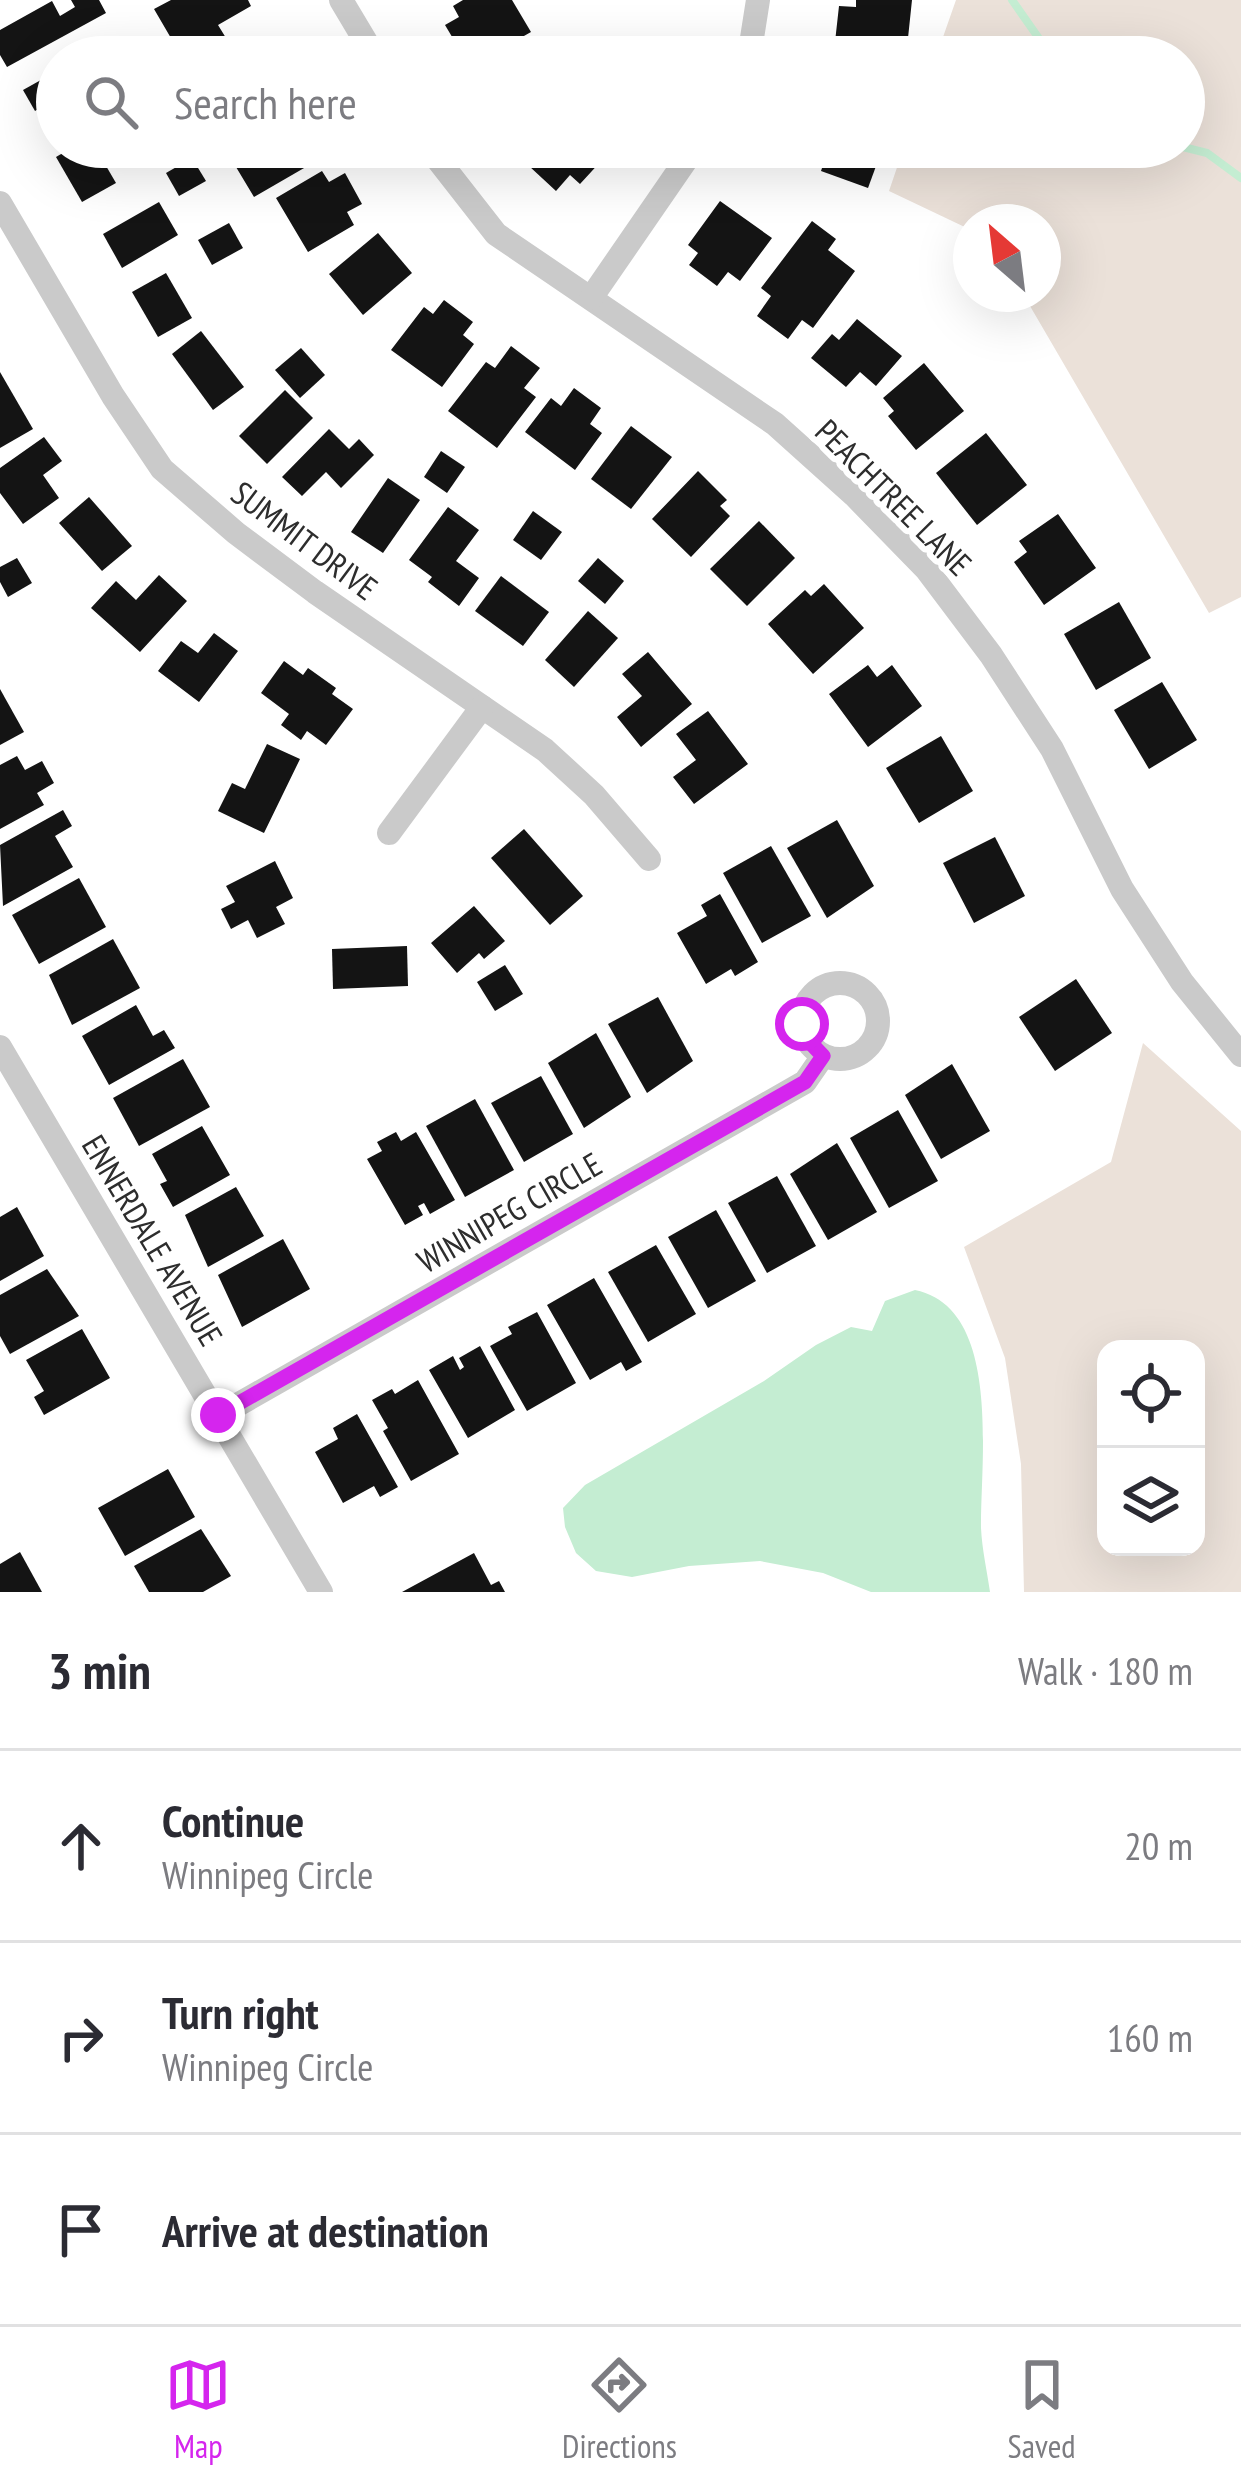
<!DOCTYPE html>
<meta charset="utf-8">
<style>
body{margin:0;font-family:"PT Sans Narrow",sans-serif;background:#f7f7f7;color:#2b2b33}
.controls{position:absolute;right:36px;bottom:36px;display:grid;overflow:hidden;border-radius:24px;box-shadow:0 12px 48px #0002}
.controls button{width:108px;height:108px;display:grid;place-items:center;padding:0;border:0;border-bottom:3px solid #e1e1e2;background:#fff;color:#2b2b33;font:60px sans-serif}
.compass{position:absolute;left:953px;top:204px;width:108px;height:108px;border-radius:50%;background:#fff;box-shadow:0 12px 48px #0002;rotate:332deg}
.stop{position:absolute;width:36px;height:36px;margin:-27px;border:9px solid #d525ee;border-radius:50%;background:#fff}
.stop.end{background:#d525ee;border-color:#fff;box-shadow:0 3px 12px #0008}
.list{margin:0;padding:0;list-style:none}
h2{display:flex;justify-content:space-between;align-items:center;height:156px;margin:0;padding:0 48px;font-size:51px}
h2 small{font-size:39px;font-weight:400;color:#7c7c81}
.list li{display:grid;grid-template-columns:78px 1fr auto;gap:36px;align-items:center;box-sizing:border-box;height:192px;padding:0 48px;border-top:3px solid #e1e1e2}
.list b{display:block;font-size:45px;white-space:nowrap}
.list p{margin:0;font-size:39px;white-space:nowrap;color:#7c7c81}
.list em{font-size:39px;font-style:normal;color:#7c7c81}
.icon{flex:none;width:66px;height:66px;fill:none;stroke:currentColor;stroke-width:2;stroke-linecap:round;stroke-linejoin:round}
.map{position:relative;flex:none;width:1241px;height:1592px;overflow:hidden}
.search{position:absolute;background:#fff;box-shadow:0 12px 48px #0002;left:36px;right:36px;top:36px;height:132px;display:flex;align-items:center;gap:30px;box-sizing:border-box;padding:0 42px;border-radius:66px;color:#7c7c81;font-size:45px}
.sheet{height:732px;background:#fff}
nav{display:flex;justify-content:space-around;align-items:center;box-sizing:border-box;height:168px;border-top:3px solid #e1e1e2;background:#fff;font-size:33px;color:#7c7c81}
nav a{display:grid;justify-items:center;gap:6px}
nav .on{color:#d525ee}
.map>svg:first-child{display:block}
.green{fill:#ebe1d9;fill-rule:evenodd}
.water{fill:#c4edd2}
.lines{fill:none;stroke-linecap:round;stroke-linejoin:round}
.stream{stroke:#c4edd2;stroke-width:8}
.building{fill:#141414}
.street{stroke:#cacaca;stroke-width:24}
.route{stroke:#d525ee;stroke-width:15}
.labels{text-anchor:middle;dominant-baseline:central;stroke-width:12;stroke-linejoin:round;paint-order:stroke}
.street-label{font-size:33px;fill:#2d2d2d;stroke:#fff}
</style>
<div class="map">
<svg width="1241" height="1592" viewBox="0 0 1241 1592">
<rect width="100%" height="100%" fill="#fff"/>
<!-- green -->
<g class="green">
<polygon points="956,0 1241,0 1241,597 1209,613 1023,294 1043,294 1043,222 971,222 971,230 889,191 904,147 1184,147 1184,57 936,57"/>
<path d="M1143 1043 1241 1131V1592H1024L1021 1464 1005 1358 964 1247 1111 1162ZM1106 1349H1196V1547H1106Z"/>
</g>
<!-- water -->
<path class="water" d="M915 1290C1003 1308 980 1462 981 1528 982 1549 987 1571 990 1592H871L823 1573 760 1561 689 1566 632 1577 596 1571 576 1553 565 1527 563 1508 585 1485 764 1381 816 1345 851 1327 872 1331 885 1301Z"/>
<g class="lines">
<!-- stream -->
<g class="stream">
<polyline points="1012,0 1052,57"/>
<polyline points="1183,147 1207,153 1241,178"/>
</g>
</g>
<!-- building -->
<g class="building">
<polygon points="71,0 99,0 106,13 7,67 0,55 0,30 52,1 60,16 75,7"/>
<polygon points="171,0 248,0 251,6 218,25 226,38 193,57 182,57 154,9"/>
<polygon points="463,0 512,0 531,32 487,57 483,57 478,49 464,57 445,25 459,17 453,6"/>
<polygon points="856,0 912,0 906,57 852,56 853,43 835,42 839,6 856,7"/>
<polygon points="270,40 280,57 218,57 242,43 247,54"/>
<polygon points="57,71 57,98 35,111 23,90"/>
<polygon points="73,147 95,147 116,183 82,202 56,157"/>
<polygon points="224,147 313,147 304,152 311,164 254,197"/>
<polygon points="536,147 614,147 580,184 570,175 556,191 529,166 542,152"/>
<polygon points="829,147 883,147 868,188 821,171"/>
<polygon points="192,158 206,181 179,196 166,173"/>
<polygon points="322,171 329,182 345,173 362,204 347,212 354,225 308,252 276,198"/>
<polygon points="720,201 772,238 740,281 728,272 717,286 689,265 698,253 688,245"/>
<polygon points="159,202 178,235 122,268 103,234"/>
<polygon points="812,221 836,239 828,250 855,271 813,328 802,320 788,339 757,316 771,296 761,288"/>
<polygon points="229,223 243,248 212,265 198,240"/>
<polygon points="378,233 412,273 363,315 329,274"/>
<polygon points="166,273 192,318 158,337 132,292"/>
<polygon points="444,300 473,322 463,335 474,344 442,387 391,350 424,307 433,314"/>
<polygon points="857,319 902,356 876,386 860,372 846,387 811,358 832,334 839,340"/>
<polygon points="201,331 244,387 213,410 172,354"/>
<polygon points="511,346 540,368 524,388 536,397 497,448 448,411 486,362 495,368"/>
<polygon points="301,348 325,375 300,398 275,370"/>
<polygon points="924,363 964,411 916,450 888,416 894,411 883,398"/>
<polygon points="0,372 33,429 0,448"/>
<polygon points="574,388 601,408 590,424 602,433 575,470 525,432 551,398 561,406"/>
<polygon points="285,390 313,418 267,464 239,436"/>
<polygon points="631,426 672,457 631,509 591,479"/>
<polygon points="329,429 349,449 359,439 374,455 341,488 326,472 302,496 282,477"/>
<polygon points="986,433 1027,485 977,525 936,473"/>
<polygon points="44,437 62,461 43,475 59,498 23,524 0,493 0,468"/>
<polygon points="441,451 465,467 447,493 424,477"/>
<polygon points="698,471 727,500 720,506 730,516 691,557 652,519"/>
<polygon points="388,478 420,500 383,553 351,532"/>
<polygon points="89,497 132,546 102,571 59,523"/>
<polygon points="448,507 479,530 456,561 479,578 459,606 428,582 432,577 409,560"/>
<polygon points="533,511 562,532 541,560 513,540"/>
<polygon points="1058,514 1096,568 1044,605 1014,562 1027,552 1019,541"/>
<polygon points="759,521 795,558 747,606 710,569"/>
<polygon points="17,558 32,583 8,597 0,582 0,567"/>
<polygon points="598,558 624,581 605,604 578,581"/>
<polygon points="159,575 187,601 140,652 91,608 116,581 136,600"/>
<polygon points="501,576 549,612 523,646 475,611"/>
<polygon points="824,584 864,628 813,674 768,624 805,590 811,596"/>
<polygon points="1119,602 1151,658 1096,690 1064,634"/>
<polygon points="588,611 618,638 574,687 545,660"/>
<polygon points="214,633 238,651 199,702 158,671 181,641 198,653"/>
<polygon points="648,652 692,704 641,747 617,717 642,696 622,674"/>
<polygon points="284,661 303,675 308,668 336,688 332,694 353,709 326,745 307,731 301,740 281,725 289,714 261,693"/>
<polygon points="868,665 877,677 892,665 922,706 868,747 829,694"/>
<polygon points="1162,682 1197,740 1149,769 1114,710"/>
<polygon points="0,689 24,732 0,745"/>
<polygon points="708,711 748,764 694,804 673,777 696,760 676,734"/>
<polygon points="941,736 973,791 919,823 886,768"/>
<polygon points="267,744 300,759 264,833 218,811 232,783 245,789"/>
<polygon points="17,756 25,770 42,761 54,783 37,793 44,805 0,829 0,765"/>
<polygon points="63,810 72,826 55,836 73,867 3,906 0,845"/>
<polygon points="837,820 874,886 827,918 787,848"/>
<polygon points="524,829 583,896 550,925 491,858"/>
<polygon points="995,837 1025,896 974,923 943,863"/>
<polygon points="771,846 811,916 762,943 723,873"/>
<polygon points="275,861 293,898 276,907 285,924 257,938 248,920 231,929 221,909 235,902 226,886"/>
<polygon points="79,878 106,927 39,964 12,915"/>
<polygon points="720,894 758,962 735,976 731,969 706,984 677,933 707,916 701,905"/>
<polygon points="474,906 505,941 484,959 479,953 457,973 431,943"/>
<polygon points="113,939 140,988 72,1025 49,975"/>
<polygon points="407,946 408,986 333,989 332,949"/>
<polygon points="505,965 523,994 495,1011 477,982"/>
<polygon points="1076,979 1112,1033 1055,1071 1019,1017"/>
<polygon points="658,997 693,1061 647,1093 608,1024"/>
<polygon points="136,1005 153,1036 164,1030 175,1048 109,1085 82,1036"/>
<polygon points="596,1033 631,1097 584,1128 548,1063"/>
<polygon points="183,1059 210,1107 139,1146 113,1098"/>
<polygon points="952,1064 990,1131 941,1159 905,1095"/>
<polygon points="541,1076 573,1134 524,1162 491,1103"/>
<polygon points="475,1099 514,1170 465,1197 426,1126"/>
<polygon points="898,1110 938,1181 889,1208 850,1138"/>
<polygon points="202,1126 230,1175 173,1207 160,1184 167,1181 152,1154"/>
<polygon points="396,1132 401,1141 416,1132 455,1200 430,1214 424,1203 418,1206 423,1215 405,1225 367,1159 382,1151 377,1142"/>
<polygon points="837,1143 877,1212 828,1240 790,1174"/>
<polygon points="777,1176 816,1246 767,1273 728,1203"/>
<polygon points="236,1187 264,1236 208,1267 185,1215"/>
<polygon points="17,1207 44,1256 0,1281 0,1217"/>
<polygon points="716,1210 756,1281 708,1308 668,1237"/>
<polygon points="283,1239 310,1289 242,1327 218,1275"/>
<polygon points="656,1245 696,1314 648,1342 608,1272"/>
<polygon points="47,1269 79,1316 10,1354 0,1336 0,1295"/>
<polygon points="594,1278 642,1362 626,1371 621,1362 590,1380 547,1305"/>
<polygon points="537,1312 576,1383 527,1411 490,1346 512,1334 508,1327"/>
<polygon points="82,1329 110,1378 44,1415 34,1397 44,1391 26,1360"/>
<polygon points="480,1346 515,1410 468,1438 429,1370 453,1356 460,1370 464,1367 459,1358"/>
<polygon points="418,1380 459,1454 411,1481 383,1431 388,1428 372,1400 392,1389 395,1394"/>
<polygon points="357,1414 398,1487 380,1497 374,1486 343,1503 315,1452 338,1439 333,1428"/>
<polygon points="168,1469 195,1517 125,1556 98,1508"/>
<polygon points="201,1529 231,1576 203,1592 149,1592 134,1566"/>
<polygon points="20,1552 42,1592 0,1592 0,1564"/>
<polygon points="474,1553 491,1585 499,1581 505,1592 402,1592"/>
</g>
<g class="lines">
<!-- street -->
<g class="street">
<polyline points="341,0 375,57"/>
<polyline points="749,57 758,0"/>
<polyline points="428,147 496,234 775,424 854,495 927,570 991,655 1052,749 1122,889 1182,982 1241,1055"/>
<polyline points="0,203 113,396 162,469 236,533 315,592 545,750 594,795 649,859"/>
<polyline points="591,298 695,147"/>
<polyline points="389,833 482,707"/>
<circle cx="840" cy="1021" r="38"/>
<polyline points="0,1047 321,1592"/>
<polyline points="218,1416 805,1082 823,1056"/>
</g>
</g>
<g class="lines">
<!-- route -->
<polyline class="route" points="218,1415 805,1082 823,1056 805,1037 802,1024"/>
</g>
<g class="labels">
<!-- street labels -->
<g class="street-label">
<text transform="translate(894 497) rotate(45)">PEACHTREE LANE</text>
<text transform="translate(305 540) rotate(37)">SUMMIT DRIVE</text>
<text transform="translate(509 1212) rotate(-30)">WINNIPEG CIRCLE</text>
<text transform="translate(153 1240) rotate(59)">ENNERDALE AVENUE</text>
</g>
</g>
</svg>
<div class="controls">
<button><svg class="icon" aria-label="locate" viewBox="0 0 24 24"><circle cx="12" cy="12" r="6"/><path d="M12 2v4M12 18v4M2 12h4M18 12h4"/></svg></button>
<button><svg class="icon" aria-label="layers" viewBox="0 0 24 24"><path d="M12 4l9 5-9 5-9-5zM3 14l9 5 9-5"/></svg></button>
</div>
<svg class="compass" viewBox="-18 -18 36 36"><path d="M0-13l5 13h-10z" fill="#e53935"/><path d="M0 13l5-13h-10z" fill="#7c7c81"/></svg>
<div class="stop" style="left:802px;top:1024px"></div>
<div class="stop end" style="left:218px;top:1415px"></div>
<div class="search"><svg class="icon" aria-label="search" viewBox="0 0 24 24"><circle cx="10" cy="10" r="6"/><path d="M15 15l6 6"/></svg>Search here</div>
</div>
<section class="sheet">
<h2>3 min<small>Walk · 180 m</small></h2>
<ul class="list">
<li><svg class="icon" aria-label="ahead" viewBox="0 0 24 24"><path d="M12 20V5M6 11l6-6 6 6"/></svg><div><b>Continue</b><p>Winnipeg Circle</p></div><em>20 m</em></li>
<li><svg class="icon" aria-label="right" viewBox="0 0 24 24"><path d="M7 20v-9h11M14 6l5 5-5 5"/></svg><div><b>Turn right</b><p>Winnipeg Circle</p></div><em>160 m</em></li>
<li><svg class="icon" aria-label="arrive" viewBox="0 0 24 24"><path d="M6 21V4h12l-3 4 3 4H6"/></svg><div><b>Arrive at destination</b></div></li>
</ul>
</section>
<nav>
<a class="on"><svg class="icon" aria-label="map" viewBox="0 0 24 24"><path d="M3 6l6-2 6 2 6-2v14l-6 2-6-2-6 2zM9 4v14M15 6v14"/></svg>Map</a>
<a><svg class="icon" aria-label="directions" viewBox="0 0 24 24"><path d="M12 3l9 9-9 9-9-9zM9 14v-3h6M13 9l2 2-2 2"/></svg>Directions</a>
<a><svg class="icon" aria-label="saved" viewBox="0 0 24 24"><path d="M7 4h10v16l-5-4-5 4z"/></svg>Saved</a>
</nav>
